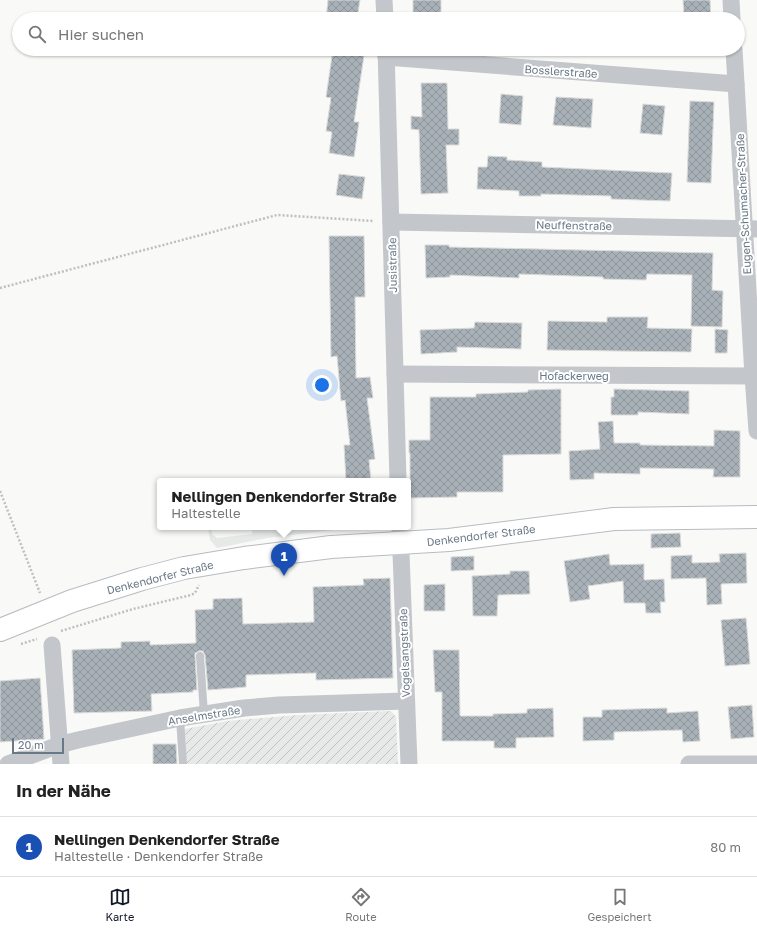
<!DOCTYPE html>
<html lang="de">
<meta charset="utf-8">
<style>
body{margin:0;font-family:"Golos Text",sans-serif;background:#f6f6f6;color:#222}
.scale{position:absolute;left:12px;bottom:10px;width:52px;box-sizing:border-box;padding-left:4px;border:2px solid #697887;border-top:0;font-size:11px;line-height:14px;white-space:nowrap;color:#697887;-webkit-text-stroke:3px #fff;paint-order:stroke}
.you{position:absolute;left:322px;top:385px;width:14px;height:14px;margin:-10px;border:3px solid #fff;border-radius:50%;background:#1a73e8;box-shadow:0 0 0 6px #1a73e833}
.badge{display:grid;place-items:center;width:26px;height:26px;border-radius:50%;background:#111827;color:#fff;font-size:13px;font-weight:700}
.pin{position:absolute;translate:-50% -33px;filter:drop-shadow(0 1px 2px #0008)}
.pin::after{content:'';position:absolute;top:21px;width:14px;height:12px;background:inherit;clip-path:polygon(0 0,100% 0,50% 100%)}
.popup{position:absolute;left:157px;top:478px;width:254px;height:52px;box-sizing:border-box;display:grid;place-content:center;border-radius:4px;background:#fff;filter:drop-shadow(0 1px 3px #0005);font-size:13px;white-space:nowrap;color:#767676}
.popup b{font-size:15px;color:#222}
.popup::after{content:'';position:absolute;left:50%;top:100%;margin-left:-8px;border:8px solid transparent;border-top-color:#fff}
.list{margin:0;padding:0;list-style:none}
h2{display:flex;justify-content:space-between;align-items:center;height:52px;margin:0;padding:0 16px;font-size:17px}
h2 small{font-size:13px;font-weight:400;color:#767676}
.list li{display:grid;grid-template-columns:26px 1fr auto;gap:12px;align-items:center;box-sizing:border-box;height:60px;padding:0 16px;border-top:1px solid #e0e0e0}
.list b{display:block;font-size:15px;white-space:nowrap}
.list p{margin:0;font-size:13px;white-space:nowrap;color:#767676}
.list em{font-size:13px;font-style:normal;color:#767676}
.icon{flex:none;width:22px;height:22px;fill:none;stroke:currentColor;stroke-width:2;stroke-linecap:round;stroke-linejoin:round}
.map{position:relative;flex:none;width:757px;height:764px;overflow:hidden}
.search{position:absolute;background:#fff;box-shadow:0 1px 3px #0004;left:12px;right:12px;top:12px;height:44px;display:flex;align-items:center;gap:10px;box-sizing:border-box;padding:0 14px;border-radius:22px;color:#767676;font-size:15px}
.sheet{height:112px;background:#fff}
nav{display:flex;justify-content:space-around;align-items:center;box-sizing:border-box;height:56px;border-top:1px solid #e0e0e0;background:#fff;font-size:11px;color:#767676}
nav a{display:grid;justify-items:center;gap:2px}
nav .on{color:#111827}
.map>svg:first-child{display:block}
.built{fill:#e7e8e8}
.industrial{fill:url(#industrial-furrows)}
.building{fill:url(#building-cross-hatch);stroke:#dbdbd9}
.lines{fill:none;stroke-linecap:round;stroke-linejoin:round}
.secondary-casing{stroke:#b7bcc1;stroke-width:24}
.path{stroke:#bdbfc2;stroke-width:2.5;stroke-dasharray:2 2;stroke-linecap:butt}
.lane{stroke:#c3c6ca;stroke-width:8}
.street{stroke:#c3c6ca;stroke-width:17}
.secondary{stroke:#fff;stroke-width:22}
.labels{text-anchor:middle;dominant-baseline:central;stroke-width:4;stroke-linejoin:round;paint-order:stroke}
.street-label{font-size:11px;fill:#697887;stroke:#fff}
</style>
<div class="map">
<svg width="757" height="764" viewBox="0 0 757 764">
<defs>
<pattern id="industrial-furrows" width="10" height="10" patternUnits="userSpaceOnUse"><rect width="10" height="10" fill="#e7e8e8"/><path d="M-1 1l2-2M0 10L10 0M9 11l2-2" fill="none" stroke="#bfc1c2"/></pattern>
<pattern id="building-cross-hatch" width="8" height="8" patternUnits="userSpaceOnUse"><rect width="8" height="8" fill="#a9b1b8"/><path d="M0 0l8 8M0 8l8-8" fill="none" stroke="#8e959b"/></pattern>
</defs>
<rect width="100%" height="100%" fill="#f9f9f7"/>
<!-- built -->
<polygon class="built" points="208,527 211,527 212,534 217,538 252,534 252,527 341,527 342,529 267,538 217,548 210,540"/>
<!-- industrial -->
<polygon class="industrial" points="391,711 396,717 398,764 186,764 185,729 227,721 298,715"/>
<!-- building -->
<g class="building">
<polygon points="328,0 360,0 357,19 326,19"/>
<rect x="413" y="0" width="28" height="19"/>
<polygon points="683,0 710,0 711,19 684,19"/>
<polygon points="333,49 365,49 354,122 359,122 354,157 329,153 332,132 326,131 331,98 326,97"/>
<polygon points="421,83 447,83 448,129 459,129 459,145 446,145 448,193 421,194 419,130 411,129 411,116 422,117"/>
<polygon points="501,94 523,96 521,125 499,123"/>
<polygon points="556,97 593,99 591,128 553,125"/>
<polygon points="690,101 714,102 711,183 687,182"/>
<polygon points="643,104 665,106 662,135 640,133"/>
<polygon points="488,156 507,157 507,160 542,162 542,167 672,173 670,201 611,199 611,196 541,194 541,196 519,196 519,191 477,189 478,167 487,167"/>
<polygon points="339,174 365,177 362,199 336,195"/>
<polygon points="329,236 364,236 365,297 355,297 356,378 370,377 373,398 367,398 375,459 369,460 371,481 346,481 344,445 350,445 345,400 341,401 337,356 331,357"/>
<polygon points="425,245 449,245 449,247 713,253 712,290 723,291 722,327 691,326 692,275 647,274 646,280 603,279 603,277 519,274 519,278 450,275 450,277 426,278"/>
<polygon points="607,317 648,317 647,328 692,329 691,352 547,350 548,321 607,322"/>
<polygon points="475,322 522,323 521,349 457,347 457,352 421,354 420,330 474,328"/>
<polygon points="715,329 728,330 727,353 715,353"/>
<polygon points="561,389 561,454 503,455 503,492 457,492 457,497 410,498 410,453 409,453 409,440 430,440 430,397 476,397 476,394 528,392 528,390"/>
<polygon points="614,389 689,391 689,414 638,412 638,415 611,415 611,397 614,397"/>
<polygon points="613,421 614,443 640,443 640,445 714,446 714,430 740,431 740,477 713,477 714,469 640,468 640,474 594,473 594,479 570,480 569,451 600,449 598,422"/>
<polygon points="680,533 681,547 651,548 651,534"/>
<polygon points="746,553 747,583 721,584 722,604 707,605 706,578 671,579 671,556 692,555 692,563 720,562 719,554"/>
<polygon points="609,554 610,565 644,564 644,580 664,579 665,602 660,602 661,613 646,613 645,603 624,603 623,581 588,586 590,599 570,602 564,561"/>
<polygon points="474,556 474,570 451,571 451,557"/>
<polygon points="510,571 529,571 530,594 498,595 497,616 473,616 472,576 510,574"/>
<polygon points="390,578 393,678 316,680 316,673 246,675 246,687 208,690 205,655 203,651 199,651 195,653 195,656 197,690 193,690 193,692 151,694 152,711 74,713 72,650 121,648 121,642 150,641 150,645 196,643 195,610 213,609 213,599 242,598 243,624 314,622 313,587 364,585 363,579"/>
<polygon points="445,584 445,611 424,611 424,585"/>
<polygon points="746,618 750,664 725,666 721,620"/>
<polygon points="433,650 459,650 460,716 493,716 493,714 527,713 527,709 553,708 554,737 516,738 516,748 494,748 494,741 442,741 442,692 435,692"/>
<polygon points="40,678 44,739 0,742 0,681"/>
<polygon points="752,705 754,737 731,739 728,707"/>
<polygon points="667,708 667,713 698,711 700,741 683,742 682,730 614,732 614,740 583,741 583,717 602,717 602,710"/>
<polygon points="153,744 176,744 177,764 153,764"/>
</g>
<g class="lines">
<defs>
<polyline id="secondary" points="0,630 72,601 142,579 184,568 244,558 331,547 449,540 614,519 757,517"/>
</defs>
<!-- secondary casing -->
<use href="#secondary" class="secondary-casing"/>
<!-- path -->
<g class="path">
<polyline points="0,288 277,215 374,221"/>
<polyline points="0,491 40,593"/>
<polyline points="61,631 133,609 191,595 195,593 199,585"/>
<polyline points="21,644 37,639"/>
</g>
<!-- lane -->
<g class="lane">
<polyline points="200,656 204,714"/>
<polyline points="180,718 183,764"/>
</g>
<!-- street -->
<g class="street">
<polyline points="384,0 385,19"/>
<polyline points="731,0 732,19"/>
<polyline points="386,49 398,481"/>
<polyline points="734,49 753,376 757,431"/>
<polyline points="386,57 736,84"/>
<polyline points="391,222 757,229"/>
<polyline points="395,374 753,376"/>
<polyline points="400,527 409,764"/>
<polyline points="52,645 61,764"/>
<polyline points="8,764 59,745 78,740 180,718 244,708 279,705 406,701"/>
<polyline points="689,764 757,764"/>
</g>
<!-- secondary -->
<use href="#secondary" class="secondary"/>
</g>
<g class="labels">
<!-- street labels -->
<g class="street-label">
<text transform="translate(561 71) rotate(4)">Bosslerstraße</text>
<text transform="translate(743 204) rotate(-93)">Eugen-Schumacher-Straße</text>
<text transform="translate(574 225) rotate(1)">Neuffenstraße</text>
<text transform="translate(392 265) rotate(-91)">Jusistraße</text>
<text x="574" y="375">Hofackerweg</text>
<text transform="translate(481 535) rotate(-7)">Denkendorfer Straße</text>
<text transform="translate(160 577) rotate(-14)">Denkendorfer Straße</text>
<text transform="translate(404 653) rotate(-92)">Vogelsangstraße</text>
<text transform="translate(204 715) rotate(-9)">Anselmstraße</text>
</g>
</g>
</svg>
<div class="scale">20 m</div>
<div class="you"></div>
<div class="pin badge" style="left:284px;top:576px;background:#1a4fb4">1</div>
<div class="popup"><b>Nellingen Denkendorfer Straße</b>Haltestelle</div>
<div class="search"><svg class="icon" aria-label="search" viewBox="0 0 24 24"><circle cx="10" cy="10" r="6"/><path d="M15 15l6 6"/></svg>Hier suchen</div>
</div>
<section class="sheet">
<h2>In der Nähe<small></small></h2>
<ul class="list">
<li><span class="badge" style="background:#1a4fb4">1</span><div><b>Nellingen Denkendorfer Straße</b><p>Haltestelle · Denkendorfer Straße</p></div><em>80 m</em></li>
</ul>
</section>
<nav>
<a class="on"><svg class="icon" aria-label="map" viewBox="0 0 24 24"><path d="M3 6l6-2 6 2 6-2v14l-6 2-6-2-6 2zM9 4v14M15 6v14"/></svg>Karte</a>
<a><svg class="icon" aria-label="directions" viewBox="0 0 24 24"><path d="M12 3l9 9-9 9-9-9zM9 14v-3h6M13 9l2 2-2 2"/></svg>Route</a>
<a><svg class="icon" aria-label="saved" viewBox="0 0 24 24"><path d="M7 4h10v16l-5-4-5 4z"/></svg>Gespeichert</a>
</nav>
